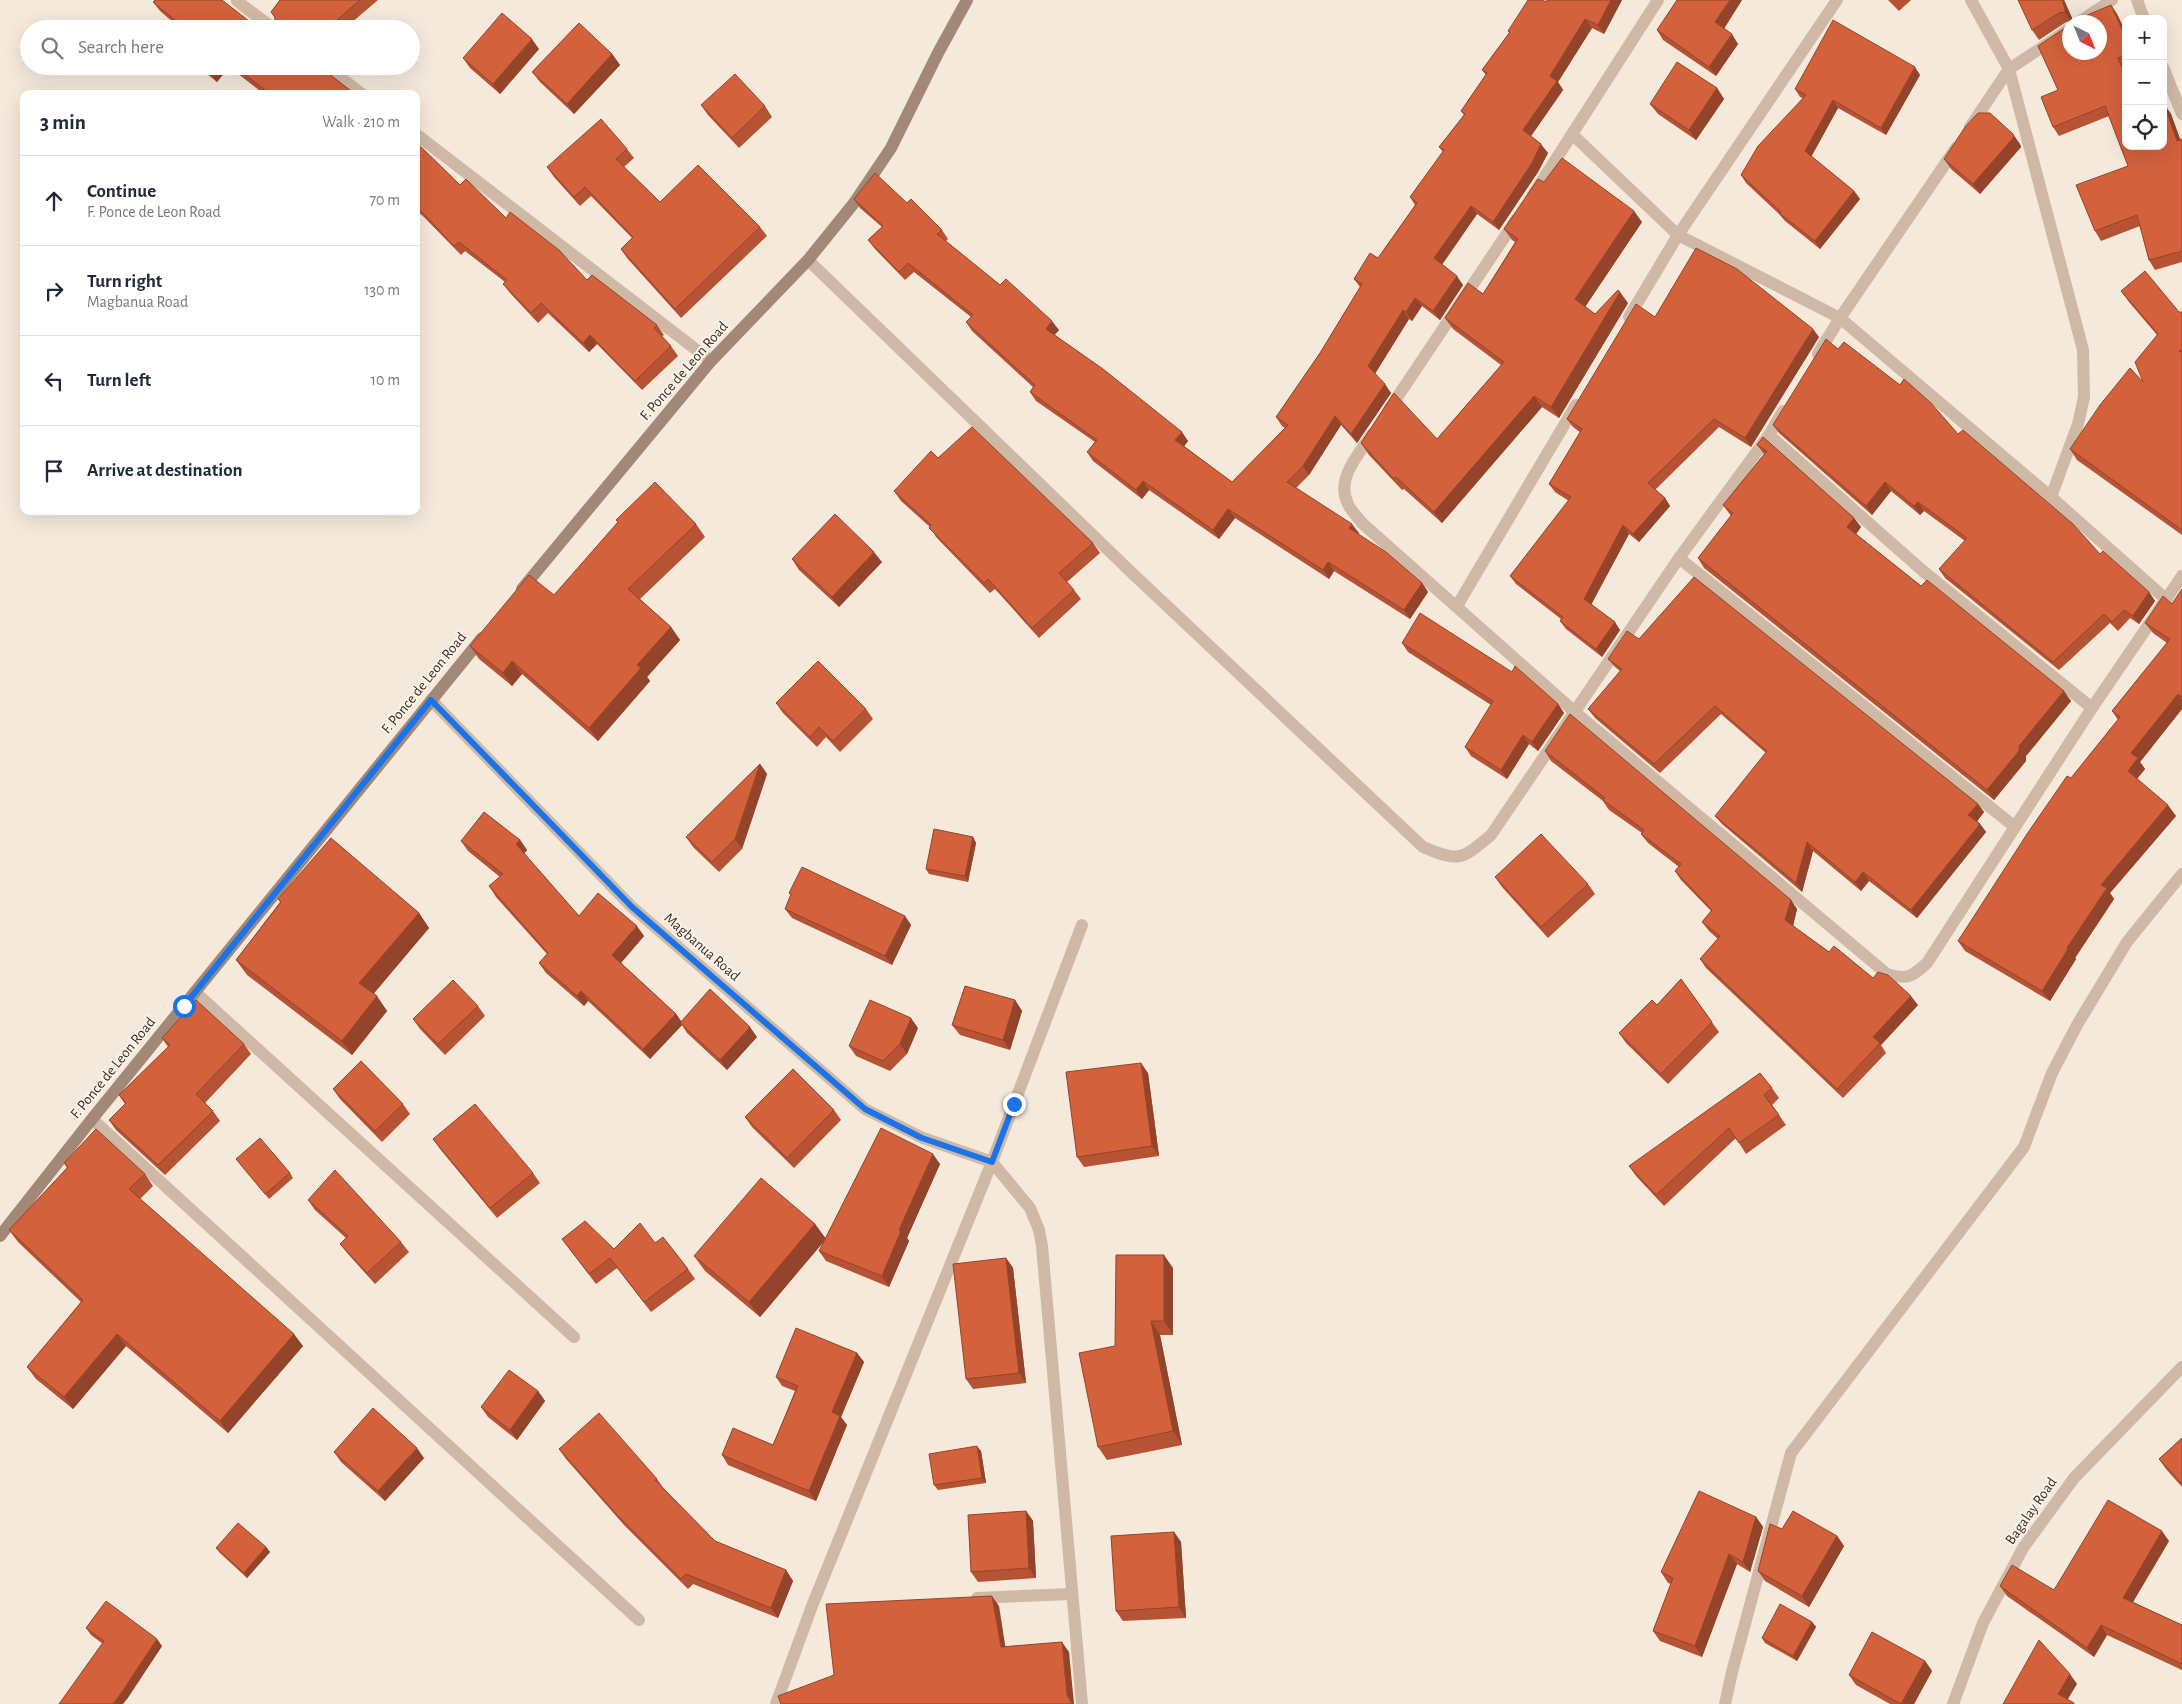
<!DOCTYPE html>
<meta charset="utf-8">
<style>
body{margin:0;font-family:"Alegreya Sans",sans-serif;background:#f2f2f3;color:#1f2937}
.controls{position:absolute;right:15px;top:15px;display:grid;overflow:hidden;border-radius:10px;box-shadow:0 5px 20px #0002}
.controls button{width:45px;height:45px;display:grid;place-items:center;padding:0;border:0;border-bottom:1px solid #e0e1e3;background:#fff;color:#1f2937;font:25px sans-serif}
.compass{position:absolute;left:2062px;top:15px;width:45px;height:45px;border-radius:50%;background:#fff;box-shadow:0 5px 20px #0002;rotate:137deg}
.stop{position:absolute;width:15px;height:15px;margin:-11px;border:4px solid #1a73e8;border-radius:50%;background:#fff}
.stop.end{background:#1a73e8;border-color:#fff;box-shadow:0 1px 5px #0008}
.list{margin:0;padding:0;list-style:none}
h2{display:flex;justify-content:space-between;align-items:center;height:65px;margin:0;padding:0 20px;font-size:21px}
h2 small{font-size:16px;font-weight:400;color:#747a83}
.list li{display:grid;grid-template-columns:32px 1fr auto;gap:15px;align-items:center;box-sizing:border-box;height:90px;padding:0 20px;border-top:1px solid #e0e1e3}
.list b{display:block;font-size:19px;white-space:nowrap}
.list p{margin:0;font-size:16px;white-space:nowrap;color:#747a83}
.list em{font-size:16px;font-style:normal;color:#747a83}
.icon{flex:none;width:28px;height:28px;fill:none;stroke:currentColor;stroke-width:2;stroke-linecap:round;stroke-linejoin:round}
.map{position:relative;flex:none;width:2182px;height:1704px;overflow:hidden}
.search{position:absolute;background:#fff;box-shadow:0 5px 20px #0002;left:20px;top:20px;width:400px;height:55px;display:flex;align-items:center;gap:12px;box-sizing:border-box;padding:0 18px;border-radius:28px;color:#747a83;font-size:19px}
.panel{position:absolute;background:#fff;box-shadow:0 5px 20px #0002;left:20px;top:90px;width:400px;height:425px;border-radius:10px}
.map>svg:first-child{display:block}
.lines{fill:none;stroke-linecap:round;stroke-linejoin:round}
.street{stroke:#cfb9a6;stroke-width:12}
.secondary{stroke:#a38777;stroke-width:12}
.wall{fill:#b55334}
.shaded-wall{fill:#94442a}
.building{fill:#d3613c;stroke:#94442a}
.route{stroke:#1a73e8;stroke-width:6}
.labels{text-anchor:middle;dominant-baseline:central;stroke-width:4;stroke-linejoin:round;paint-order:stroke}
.street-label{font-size:15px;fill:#3a2e28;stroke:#fcf3e9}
</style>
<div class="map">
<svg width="2182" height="1704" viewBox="0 0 2182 1704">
<rect width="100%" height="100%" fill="#f5e9dc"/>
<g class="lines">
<!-- street -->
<g class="street">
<polyline points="1971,0 2009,69 2083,350 2084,397 2078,424 2051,497"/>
<polyline points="2137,0 2144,19"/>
<polyline points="237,1 274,29"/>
<polyline points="2079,22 2112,0"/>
<polyline points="325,66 362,94"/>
<polyline points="2163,67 2182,114"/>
<polyline points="1970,127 2009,69 2070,29"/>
<polyline points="416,134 711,361"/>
<polyline points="1573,135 1678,235 1840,318 2051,497 2167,600"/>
<polyline points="1533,195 1658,0"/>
<path d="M808 260 1132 573 1423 847C1460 863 1462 859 1491 835L1679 558 1769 435 1783 411"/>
<polyline points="1629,317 1678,235 1837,0"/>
<polyline points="1818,354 1840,318 1956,148"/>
<polyline points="1388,411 1516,220"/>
<path d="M1372 434C1359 454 1335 479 1348 504 1351 511 1358 517 1362 523L1575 712 1887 974C1907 980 1912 977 1927 963L2092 708 2182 576"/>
<polyline points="1769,435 1923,571 2092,708"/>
<polyline points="1679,558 2015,827"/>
<polyline points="1457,606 1576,405"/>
<polyline points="431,700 632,907 865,1109 923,1138 992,1162 1030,1208 1039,1230 1042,1246 1082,1704"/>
<polyline points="195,992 574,1337"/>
<polyline points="92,1119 639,1620"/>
<polyline points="977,1598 1072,1594"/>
<polyline points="776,1704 812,1606 992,1162 1082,925"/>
<polyline points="1725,1704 1732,1672 1791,1453 2024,1147 2052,1073 2077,1025 2127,942 2182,874"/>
<polyline points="1953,1704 1983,1623 2023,1548 2074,1478 2182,1367"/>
</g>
<!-- secondary -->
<g class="secondary">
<polyline points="522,589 711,361 808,260 854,203 891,148 938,53 967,0"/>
<polyline points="0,1236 92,1119 482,638"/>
</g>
</g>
<!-- wall -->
<g class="wall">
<polygon points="280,0 378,0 344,29 181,29 160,11 153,2 258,28 267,28 274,25 275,18 271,12"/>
<polygon points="1547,0 1622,0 1604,34 1592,28 1558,82 1563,90 1531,136 1548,153 1538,172 1499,230 1477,214 1442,265 1463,285 1440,320 1422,306 1412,321 1409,319 1375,374 1391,393 1357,443 1341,425 1309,475 1296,488 1359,533 1358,534 1422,583 1428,592 1410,619 1334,571 1329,579 1235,518 1219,539 1149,490 1142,499 1093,461 1087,452 1095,442 1036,401 1030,392 1033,387 972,331 966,322 971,317 914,272 905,280 875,249 868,240 882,227 860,208 854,199 907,203 942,230 948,239 946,241 1000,285 1059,330 1054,335 1188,441 1184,446 1232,482 1285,428 1282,426 1276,417 1320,353 1360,287 1354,279 1378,258 1415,205 1410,197 1443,152 1439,147 1464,115 1461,111 1486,75 1482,70 1509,33 1508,31 1546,2"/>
<polygon points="1742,0 1724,28 1738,44 1716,76 1663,40 1657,30"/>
<polygon points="1888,0 1911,0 1899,11"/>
<polygon points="2064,0 2072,18 2071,21 2066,22 2039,40 2032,30"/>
<polygon points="2111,5 2117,14 2126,33 2126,67 2125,68 2126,146 2164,104 2171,114 2180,140 2182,139 2182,262 2155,270 2149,260 2140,226 2101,241 2095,231 2128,166 2109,116 2059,136 2053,127 2058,90"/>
<polygon points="539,49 500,94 470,68 463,58"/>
<polygon points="612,54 620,65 574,114 540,82 532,72"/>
<polygon points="197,66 319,66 351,91 361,94 264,94 229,67 217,82"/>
<polygon points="1920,75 1886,135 1838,108 1811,157 1854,191 1860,199 1820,249 1785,221 1779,214 1746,183 1741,175 1803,98 1800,97 1795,89"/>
<polygon points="1717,88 1724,99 1696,140 1658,114 1650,104"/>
<polygon points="701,105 765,106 772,117 739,148 708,115"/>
<polygon points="416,142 460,185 506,218 587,280 657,325 664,335 662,336 671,346 678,356 642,390 597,344 589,352 548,313 538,323 510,293 503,284 505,282 465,251 461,255 421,214 416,219"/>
<polygon points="2020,144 2021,147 1980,194 1951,169 1944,159"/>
<polygon points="627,149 634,158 624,167 660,202 760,227 767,236 681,318 627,258 621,249 632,238 591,196 580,206 554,177 547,167"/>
<polygon points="1544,182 1642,222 1585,307 1595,314 1628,303 1559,418 1542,407 1442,523 1404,489 1402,490 1369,455 1361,443 1437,439 1501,365 1453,329 1445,318 1483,294 1515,242 1512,240 1504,229"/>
<polygon points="2121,291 2179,312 2182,312 2182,535 2077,460 2070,449 2143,382 2157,335 2129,302"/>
<polygon points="1655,317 1819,337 1751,447 1719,427 1655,490 1665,498 1670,506 1639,542 1629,534 1591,604 1620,630 1602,657 1566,629 1560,621 1561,619 1516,584 1510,576 1569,501 1555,492 1549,484 1580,432 1573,427 1567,419"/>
<polygon points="1838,349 1958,434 2100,554 2149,592 2155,601 2139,624 2130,618 2118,631 2110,623 2059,670 1945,578 1939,569 1965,541 1924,511 1920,515 1891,491 1872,515 1779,433 1773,425"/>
<polygon points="1763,437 1854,518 1861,527 1856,534 1921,586 2071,701 2026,756 2026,761 1994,800 1704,568 1698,558 1731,516 1723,505 1764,454 1757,445"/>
<polygon points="938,458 1093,543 1100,553 1067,582 1074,590 1081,599 1039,638 995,589 990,593 936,537 930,527 901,501 894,491"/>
<polygon points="696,524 705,537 640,599 671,627 680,640 647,677 650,681 598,741 522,674 512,686 479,659 470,646 554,595"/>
<polygon points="792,559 882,562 839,607 799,570"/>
<polygon points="2182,589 2182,709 2140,762 2145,769 2137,779 2176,816 2110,893 2114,899 2075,958 2076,959 2050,1001 1965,951 1958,941 2071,778 2118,720 2112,711 2167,643 2153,633 2145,623 2172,604"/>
<polygon points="1639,639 1978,804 1984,812 1977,821 1980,824 1986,832 1917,918 1869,881 1861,891 1813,851 1802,892 1722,824 1715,816 1766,753 1721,714 1660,773 1595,718 1588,709 1620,671 1615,667 1608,659"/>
<polygon points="1402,643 1558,704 1564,713 1538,751 1529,744 1507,779 1471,756 1465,747 1491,705 1408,652"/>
<polygon points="776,703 866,709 873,719 840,752 826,737 817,747 783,713"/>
<polygon points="1545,751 1791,900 1797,909 1793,926 1829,952 1918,1005 1881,1045 1886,1053 1843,1098 1706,968 1700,959 1718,939 1709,931 1702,922 1711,911 1681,880 1675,871 1679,867 1648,843 1641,834 1642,833 1609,810 1603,801 1551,761"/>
<polygon points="760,764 767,774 742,849 719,872 693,847 686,837"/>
<polygon points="973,837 976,843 968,882 929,874 926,869"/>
<polygon points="520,840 527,850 524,854 579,916 644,936 621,963 676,1014 681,1021 757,1037 727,1070 687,1033 682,1025 650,1059 588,1001 584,1006 546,973 539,963 547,954 496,897 489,886 500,877 468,851 461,841"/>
<polygon points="1495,877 1588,884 1595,894 1548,938 1502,887"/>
<polygon points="789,893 905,916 911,925 892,965 792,918 785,909 791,895"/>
<polygon points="278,899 419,913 429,928 374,993 387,1011 352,1055 247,975 236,960 280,902"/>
<polygon points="1681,979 1719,1032 1668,1084 1626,1043 1619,1033 1657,1005"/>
<polygon points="1015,1000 1022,1011 1010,1050 960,1035 952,1025"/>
<polygon points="478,1006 485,1016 445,1055 420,1029 413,1019"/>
<polygon points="918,1028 907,1054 890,1071 856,1056 849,1046"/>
<polygon points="162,1038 244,1044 251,1054 205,1103 213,1111 220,1121 165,1175 116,1130 109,1120 125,1104 119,1095 168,1047"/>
<polygon points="1148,1073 1159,1156 1084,1167 1077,1157"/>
<polygon points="1772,1088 1779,1098 1772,1105 1786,1125 1746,1154 1736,1138 1664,1206 1636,1176 1629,1166"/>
<polygon points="333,1089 403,1104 410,1114 382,1142 340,1099"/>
<polygon points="834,1110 841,1120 794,1168 752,1127 745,1117"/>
<polygon points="433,1139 533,1173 540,1183 497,1218 440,1149"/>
<polygon points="236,1159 290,1173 293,1178 269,1199"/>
<polygon points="64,1163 145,1174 153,1186 140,1199 303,1346 228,1433 126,1346 73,1409 36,1379 27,1367 81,1302 18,1242 9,1230 67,1168"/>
<polygon points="940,1164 907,1238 909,1241 889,1287 826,1261 819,1251 824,1241 760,1317 705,1271 694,1256 815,1224 825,1238"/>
<polygon points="308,1200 401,1242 409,1252 375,1284 348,1254 340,1244 346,1238 315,1210"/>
<polygon points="562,1239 614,1249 655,1243 688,1269 695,1279 651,1312 617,1268 596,1284"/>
<polygon points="1006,1258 1013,1268 1026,1383 973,1389 966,1379"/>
<polygon points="1173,1268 1173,1335 1160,1335 1182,1445 1107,1460 1098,1447 1115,1346"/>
<polygon points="857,1353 864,1362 841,1417 847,1425 816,1501 728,1465 722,1455 773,1445 795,1391 782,1386 776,1377"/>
<polygon points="538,1391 545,1401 517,1440 488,1417 481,1407"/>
<polygon points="2182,1438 2182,1487 2166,1469 2159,1459"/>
<polygon points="559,1449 657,1479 664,1489 715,1541 786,1570 793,1581 778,1618 693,1584 688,1589 624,1525 566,1459"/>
<polygon points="981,1451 986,1483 938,1490 934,1485"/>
<polygon points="334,1452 424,1458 385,1501 341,1462"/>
<polygon points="1026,1511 1033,1521 1036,1578 978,1582 971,1572"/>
<polygon points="1756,1517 1763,1527 1750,1572 1737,1564 1702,1657 1660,1641 1653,1631 1671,1584 1668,1583 1661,1572"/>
<polygon points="1782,1529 1837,1536 1844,1546 1809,1607 1765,1581 1758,1571"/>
<polygon points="1174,1532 1181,1542 1186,1618 1123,1621 1116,1611"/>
<polygon points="2169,1541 2133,1602 2182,1625 2182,1670 2107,1635 2094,1657 2007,1596 2000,1586 2054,1590"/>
<polygon points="266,1547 270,1552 247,1578 220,1553 216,1548"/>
<polygon points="1812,1622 1816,1627 1797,1661 1765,1643 1762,1638"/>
<polygon points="86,1628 162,1646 127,1699 103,1644 91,1635"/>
<polygon points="1925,1661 1932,1671 1914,1704 1890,1704 1856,1685 1849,1675"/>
</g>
<!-- shaded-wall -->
<g class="shaded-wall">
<polygon points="1611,0 1622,0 1604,34 1598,25"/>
<polygon points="1730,0 1742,0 1722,32 1715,22"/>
<polygon points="2062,0 2064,0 2072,18 2071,21 2065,12"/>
<polygon points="2111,5 2117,14 2126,33 2126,38"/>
<polygon points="1585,19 1592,28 1558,82 1563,90 1529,139 1523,130 1550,76"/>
<polygon points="1732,34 1738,44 1716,76 1709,67"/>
<polygon points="532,39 539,49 500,94 493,84"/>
<polygon points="612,54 620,65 574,114 567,104"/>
<polygon points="2118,58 2125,68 2126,70 2126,77"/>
<polygon points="216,66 229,67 217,82 210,73"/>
<polygon points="1915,67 1920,75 1886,135 1881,128"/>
<polygon points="1717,88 1724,99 1696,140 1689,130"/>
<polygon points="1833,100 1838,108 1810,159 1805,151"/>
<polygon points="2164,104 2171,114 2182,144 2177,141"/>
<polygon points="2013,134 2020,144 2021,147 1980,194 1973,184"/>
<polygon points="1541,144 1548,153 1538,172 1499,230 1493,222"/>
<polygon points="1854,191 1860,199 1820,249 1815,241"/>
<polygon points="1471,206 1477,214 1440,267 1434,258"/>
<polygon points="1634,211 1642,222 1583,310 1575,299"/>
<polygon points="1457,276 1463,285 1440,320 1433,311"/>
<polygon points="1620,292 1628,303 1559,418 1551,407"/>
<polygon points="1415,298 1422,306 1412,321 1406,312"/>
<polygon points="1403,310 1409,319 1374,375 1368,366"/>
<polygon points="1052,321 1059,330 1052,338 1046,329"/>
<polygon points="1813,329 1819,337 1751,447 1745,438"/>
<polygon points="590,335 597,344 589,352 583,343"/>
<polygon points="1385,384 1391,393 1357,443 1351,434"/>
<polygon points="1534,396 1542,407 1442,523 1434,512"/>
<polygon points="1335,416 1341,425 1309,475 1303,466"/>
<polygon points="1182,432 1188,441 1182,449 1175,440"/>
<polygon points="1143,481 1149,490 1142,499 1136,490"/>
<polygon points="1885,482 1891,491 1872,515 1866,506"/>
<polygon points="1665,498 1670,506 1639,542 1633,534"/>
<polygon points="1918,502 1924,511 1920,515 1914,506"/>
<polygon points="1228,509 1235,518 1219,539 1213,530"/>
<polygon points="1854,518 1861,527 1854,537 1847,527"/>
<polygon points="1352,524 1359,533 1356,537 1349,528"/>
<polygon points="1623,525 1629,534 1590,607 1584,599"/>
<polygon points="874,552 882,562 839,607 832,597"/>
<polygon points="1328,562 1334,571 1329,579 1323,570"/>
<polygon points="1422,583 1428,592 1410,619 1404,610"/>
<polygon points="2149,592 2155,601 2139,624 2133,616"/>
<polygon points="1615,622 1620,630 1602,657 1596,649"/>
<polygon points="671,627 680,640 647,677 650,681 598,741 589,728 637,665"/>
<polygon points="512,661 522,674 512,686 503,673"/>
<polygon points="2064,691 2071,701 2026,756 2026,761 1994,800 1987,790 2019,746"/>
<polygon points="2178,694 2182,700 2182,709 2140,762 2145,769 2135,781 2128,771 2131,753"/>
<polygon points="1558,704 1564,713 1538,751 1532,742"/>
<polygon points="1523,735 1529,744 1507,779 1501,770"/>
<polygon points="760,764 767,774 742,849 735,839"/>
<polygon points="1978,804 1984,812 1975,824 1968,815"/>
<polygon points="2168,805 2176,816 2110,893 2114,899 2075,958 2076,959 2050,1001 2042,991 2067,948 2101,885"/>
<polygon points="1980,824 1986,832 1917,918 1911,910"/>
<polygon points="973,837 976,843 968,882 965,876"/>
<polygon points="520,840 527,850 523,855 516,844"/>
<polygon points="1807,842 1813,851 1802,892 1796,883"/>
<polygon points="1863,872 1869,881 1861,891 1855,882"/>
<polygon points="1791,900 1797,909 1792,930 1785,920"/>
<polygon points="419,913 429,928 370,998 359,983"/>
<polygon points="905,916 911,925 892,965 885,956"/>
<polygon points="637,926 644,936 619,965 612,955"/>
<polygon points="581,991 588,1001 584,1006 577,996"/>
<polygon points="377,996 387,1011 352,1055 342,1041"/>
<polygon points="1911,996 1918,1005 1881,1045 1873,1037"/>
<polygon points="1015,1000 1022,1011 1010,1050 1003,1040"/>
<polygon points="676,1014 683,1024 680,1023 682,1025 650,1059 643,1049"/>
<polygon points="911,1018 918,1028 907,1054 900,1044"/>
<polygon points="750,1027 757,1037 727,1070 720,1060"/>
<polygon points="1141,1063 1148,1073 1159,1156 1152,1146"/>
<polygon points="933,1154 940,1164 907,1238 909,1241 889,1287 882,1276 899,1230"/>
<polygon points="815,1224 826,1239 760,1317 749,1302"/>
<polygon points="1164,1255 1173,1268 1173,1335 1164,1321"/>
<polygon points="1006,1258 1013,1268 1026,1383 1019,1373"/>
<polygon points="1151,1321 1160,1335 1182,1445 1173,1431"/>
<polygon points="117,1334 126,1346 73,1409 64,1397"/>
<polygon points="294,1334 303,1346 228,1433 220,1421"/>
<polygon points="857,1353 864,1362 841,1417 847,1425 816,1501 809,1491 832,1412"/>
<polygon points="538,1391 545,1401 517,1440 510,1430"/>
<polygon points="977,1446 981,1451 986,1483 982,1478"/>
<polygon points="417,1448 424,1458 385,1501 378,1491"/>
<polygon points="1026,1511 1033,1521 1036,1578 1029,1568"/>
<polygon points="1756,1517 1763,1527 1750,1572 1743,1562"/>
<polygon points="2162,1531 2169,1541 2130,1607 2123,1598"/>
<polygon points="1174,1532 1181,1542 1186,1618 1179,1607"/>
<polygon points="1837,1536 1844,1546 1809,1607 1802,1596"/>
<polygon points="266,1547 270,1552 247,1578 244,1573"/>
<polygon points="1729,1554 1737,1564 1702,1657 1695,1646"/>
<polygon points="786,1570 793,1581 778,1618 771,1608"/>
<polygon points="992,1596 999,1606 1007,1657 1001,1647"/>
<polygon points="1812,1622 1816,1627 1797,1661 1793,1656"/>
<polygon points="2101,1625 2107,1635 2094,1657 2087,1648"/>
<polygon points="157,1639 162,1646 127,1699 123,1704 113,1704"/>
<polygon points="1062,1642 1069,1652 1074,1704 1072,1704 1067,1695"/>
<polygon points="1925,1661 1932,1671 1914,1704 1901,1704"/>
<polygon points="2070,1674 2077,1684 2065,1704 2058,1694"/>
</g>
<!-- building -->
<g class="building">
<polygon points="155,0 222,0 258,28 261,25 267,28 274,25 275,17 271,12 280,0 360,0 327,29 186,29 153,2"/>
<polygon points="1528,0 1543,0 1546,2 1547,0 1611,0 1598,25 1585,19 1550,76 1557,81 1523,130 1541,144 1532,163 1493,222 1471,206 1434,258 1457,276 1433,311 1415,298 1406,312 1403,310 1368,366 1385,384 1351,434 1335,416 1303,466 1287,482 1352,524 1349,528 1386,552 1422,583 1404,610 1328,562 1323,570 1228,509 1213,530 1143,481 1136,490 1087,452 1097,440 1030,392 1035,385 966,322 973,315 908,263 899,272 868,240 883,226 854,199 875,173 907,203 911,199 942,230 937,234 1000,285 1006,279 1052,321 1046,329 1103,369 1182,432 1175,440 1232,482 1288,425 1276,417 1320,353 1362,284 1354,279 1370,253 1378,258 1417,203 1410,197 1444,150 1439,147 1465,114 1461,111 1487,73 1482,70 1510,32 1508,31"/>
<polygon points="1677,0 1730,0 1715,22 1732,34 1709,67 1657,30"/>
<polygon points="2018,0 2062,0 2065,9 2065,12 2059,13 2032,30"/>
<polygon points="2111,5 2126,38 2126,55 2118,58 2126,77 2126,146 2163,146 2163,104 2164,104 2177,141 2182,139 2182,251 2149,260 2137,215 2095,231 2076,185 2128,166 2105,106 2053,127 2041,97 2058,90 2038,46 2068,26 2070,24 2070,52 2100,52 2100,22 2070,22 2071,22"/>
<polygon points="502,13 532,39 493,84 463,58"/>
<polygon points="1833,20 1915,67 1881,128 1833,100 1805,151 1854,191 1815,241 1779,213 1781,212 1741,175 1758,146 1806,95 1795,89"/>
<polygon points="579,23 612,54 567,104 532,72"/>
<polygon points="1677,62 1717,88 1689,130 1650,104"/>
<polygon points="202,66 216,66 210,73"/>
<polygon points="234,66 319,66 351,91 359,92 361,94 270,94"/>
<polygon points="735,74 765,106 732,138 701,105"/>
<polygon points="1978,113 1990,113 2013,134 2014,137 1973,184 1944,159 1965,127"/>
<polygon points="601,119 627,149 616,159 660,202 698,165 760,227 675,309 621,249 633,237 585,187 574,197 547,167"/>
<polygon points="416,142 460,185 466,179 506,218 510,212 559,250 587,280 592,275 657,325 654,328 671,346 635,381 590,335 583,343 541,303 531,313 503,284 507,280 459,242 454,246 416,206"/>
<polygon points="1562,158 1634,211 1575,299 1595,314 1618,290 1620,292 1551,407 1534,396 1434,512 1396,477 1394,479 1361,443 1394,393 1437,439 1504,362 1445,318 1468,283 1483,294 1518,239 1504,229 1538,179 1544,182"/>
<polygon points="1696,248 1737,269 1813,329 1745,438 1714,419 1648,483 1665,498 1633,534 1623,525 1584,599 1615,622 1596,649 1560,621 1563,617 1510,576 1571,497 1549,484 1582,429 1567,419 1636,304 1655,317"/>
<polygon points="2145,271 2179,312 2182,312 2182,350 2179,351 2182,352 2182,530 2070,449 2100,405 2130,368 2143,382 2135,362 2158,334 2121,291"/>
<polygon points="1826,339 1838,349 1844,342 1900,385 1904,379 1931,403 1958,434 1963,430 2073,524 2100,554 2103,551 2149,592 2133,616 2124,610 2112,622 2104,614 2053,662 1939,569 1967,538 1918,502 1914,506 1885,482 1866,506 1773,425"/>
<polygon points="972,427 1093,543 1059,573 1074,590 1032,628 988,579 984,583 929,528 931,525 894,491 931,451 938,458"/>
<polygon points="1763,437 1854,518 1847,527 1921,586 1927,580 2064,691 2019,746 2019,751 1987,790 1698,558 1733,513 1723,505 1767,451 1757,445"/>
<polygon points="655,482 696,524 628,589 671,627 637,665 641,668 589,728 512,661 503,673 470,646 529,575 554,595 618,522 616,520"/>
<polygon points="835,514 874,552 832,597 792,559"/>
<polygon points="1694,577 1978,804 1968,815 1980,824 1911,910 1863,872 1855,882 1807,842 1796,883 1715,816 1767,751 1715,706 1654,764 1588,709 1622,669 1608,659 1627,631 1639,639"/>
<polygon points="2182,589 2182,697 2178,694 2131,753 2138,758 2128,771 2168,805 2101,885 2107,888 2067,948 2068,949 2042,991 1958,941 2027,834 2067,776 2071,778 2120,717 2112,711 2170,639 2145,623 2163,596 2172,604"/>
<polygon points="1420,613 1512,672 1515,666 1558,704 1532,742 1523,735 1501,770 1465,747 1493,701 1402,643"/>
<polygon points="818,661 866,709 833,741 819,727 810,737 776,703"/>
<polygon points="1570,714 1791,900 1785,920 1829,952 1834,946 1873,978 1878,972 1888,975 1911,996 1873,1037 1880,1043 1837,1089 1700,959 1720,936 1702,922 1712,910 1675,871 1681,864 1641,834 1644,830 1603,800 1605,798 1545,751"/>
<polygon points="760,764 735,839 712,862 686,837"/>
<polygon points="484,812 520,840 516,844 579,916 598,893 637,926 612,955 676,1014 643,1049 581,991 577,996 539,963 548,953 489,886 503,874 461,841"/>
<polygon points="934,829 973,837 965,876 926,869"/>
<polygon points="1541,834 1588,884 1541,927 1495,877"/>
<polygon points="331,838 419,913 359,983 377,996 342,1041 236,960 281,902 278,899"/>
<polygon points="802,867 905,916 885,956 785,909 791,894 789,893"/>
<polygon points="1681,979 1712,1022 1661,1074 1619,1033 1652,1000 1657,1005"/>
<polygon points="453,980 478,1006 438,1044 413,1019"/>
<polygon points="965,986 1015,1000 1003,1040 952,1025"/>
<polygon points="710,989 750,1027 720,1060 680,1023"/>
<polygon points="196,1000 244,1044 196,1094 213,1111 158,1165 109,1120 126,1103 119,1095 170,1045 162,1038"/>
<polygon points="870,1000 911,1018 900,1044 883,1061 849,1046"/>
<polygon points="361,1061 403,1104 375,1131 333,1089"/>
<polygon points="1141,1063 1152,1146 1077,1157 1066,1072"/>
<polygon points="793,1069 834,1110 787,1158 745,1117"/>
<polygon points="1760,1073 1772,1088 1764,1095 1779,1115 1739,1143 1729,1128 1656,1195 1629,1166"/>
<polygon points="475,1104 533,1173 490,1208 433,1139"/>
<polygon points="881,1128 933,1154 899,1230 901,1231 882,1276 819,1251"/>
<polygon points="96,1129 145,1174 129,1189 294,1334 220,1421 117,1334 64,1397 27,1367 83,1300 9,1230 68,1167 64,1163"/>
<polygon points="260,1138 290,1173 265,1194 236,1159"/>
<polygon points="335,1170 401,1242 367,1273 340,1244 348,1236 308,1200"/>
<polygon points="761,1178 815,1224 749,1302 694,1256"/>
<polygon points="585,1221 614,1249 640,1223 655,1243 663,1237 688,1269 644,1302 610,1258 589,1274 562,1239"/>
<polygon points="1116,1255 1164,1255 1164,1321 1151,1321 1173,1431 1098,1447 1079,1353 1115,1346"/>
<polygon points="1006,1258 1019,1373 966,1379 953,1264"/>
<polygon points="796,1328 857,1353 832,1412 840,1416 809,1491 722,1455 733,1428 773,1445 798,1386 776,1377"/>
<polygon points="509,1370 538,1391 510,1430 481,1407"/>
<polygon points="373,1408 417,1448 378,1491 334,1452"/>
<polygon points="599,1413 657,1479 655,1480 715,1541 786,1570 771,1608 686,1574 681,1579 617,1515 559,1449"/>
<polygon points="2182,1438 2182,1484 2159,1459"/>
<polygon points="977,1446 982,1478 934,1485 929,1454"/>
<polygon points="1699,1491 1756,1517 1743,1562 1729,1554 1695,1646 1653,1631 1673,1578 1661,1572"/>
<polygon points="2108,1500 2162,1531 2123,1598 2182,1625 2182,1664 2101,1625 2087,1648 2000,1586 2012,1565 2054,1590"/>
<polygon points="1026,1511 1029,1568 971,1572 968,1515"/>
<polygon points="1793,1511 1837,1536 1802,1596 1758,1571 1770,1524 1782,1529"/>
<polygon points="238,1523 266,1547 244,1573 216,1548"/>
<polygon points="1174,1532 1179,1607 1116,1611 1111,1536"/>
<polygon points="992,1596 1001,1647 1062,1642 1067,1695 1072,1704 781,1704 778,1696 834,1675 826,1604"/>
<polygon points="106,1601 157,1639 122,1692 113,1704 59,1704 104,1641 86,1628"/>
<polygon points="1780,1604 1812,1622 1793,1656 1762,1638"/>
<polygon points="1872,1632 1925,1661 1901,1704 1849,1675"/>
<polygon points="2039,1640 2070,1674 2058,1694 2074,1703 2074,1704 2003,1704"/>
</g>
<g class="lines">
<!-- route -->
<polyline class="route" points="184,1006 431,700 632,907 865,1109 922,1138 992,1162 1014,1104"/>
</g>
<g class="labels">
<!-- street labels -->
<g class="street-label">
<text transform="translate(684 371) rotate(-49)">F. Ponce de Leon Road</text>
<text transform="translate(424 683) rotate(-51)">F. Ponce de Leon Road</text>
<text transform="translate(702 947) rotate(41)">Magbanua Road</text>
<text transform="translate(113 1068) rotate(-51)">F. Ponce de Leon Road</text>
<text transform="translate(2031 1511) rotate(-55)">Bagalay Road</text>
</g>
</g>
</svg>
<div class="controls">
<button>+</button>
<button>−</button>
<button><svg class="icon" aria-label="locate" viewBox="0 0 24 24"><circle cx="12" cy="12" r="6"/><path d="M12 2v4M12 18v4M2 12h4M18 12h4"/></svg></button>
</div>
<svg class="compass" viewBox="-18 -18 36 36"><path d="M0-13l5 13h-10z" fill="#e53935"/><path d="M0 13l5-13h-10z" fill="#747a83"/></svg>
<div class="stop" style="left:184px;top:1006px"></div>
<div class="stop end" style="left:1014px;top:1104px"></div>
<div class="search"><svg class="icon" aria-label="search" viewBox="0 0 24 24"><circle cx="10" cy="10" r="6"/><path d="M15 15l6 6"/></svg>Search here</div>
<section class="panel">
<h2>3 min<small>Walk · 210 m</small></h2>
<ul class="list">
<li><svg class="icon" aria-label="ahead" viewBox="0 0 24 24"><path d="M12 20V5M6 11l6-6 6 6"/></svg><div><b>Continue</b><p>F. Ponce de Leon Road</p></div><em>70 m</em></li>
<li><svg class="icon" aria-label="right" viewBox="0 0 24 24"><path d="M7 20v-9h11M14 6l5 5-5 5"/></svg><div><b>Turn right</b><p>Magbanua Road</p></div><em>130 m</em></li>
<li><svg class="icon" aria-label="left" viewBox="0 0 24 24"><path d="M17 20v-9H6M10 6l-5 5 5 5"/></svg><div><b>Turn left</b></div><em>10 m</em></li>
<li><svg class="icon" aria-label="arrive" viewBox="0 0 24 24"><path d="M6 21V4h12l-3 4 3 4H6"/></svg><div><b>Arrive at destination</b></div></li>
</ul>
</section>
</div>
